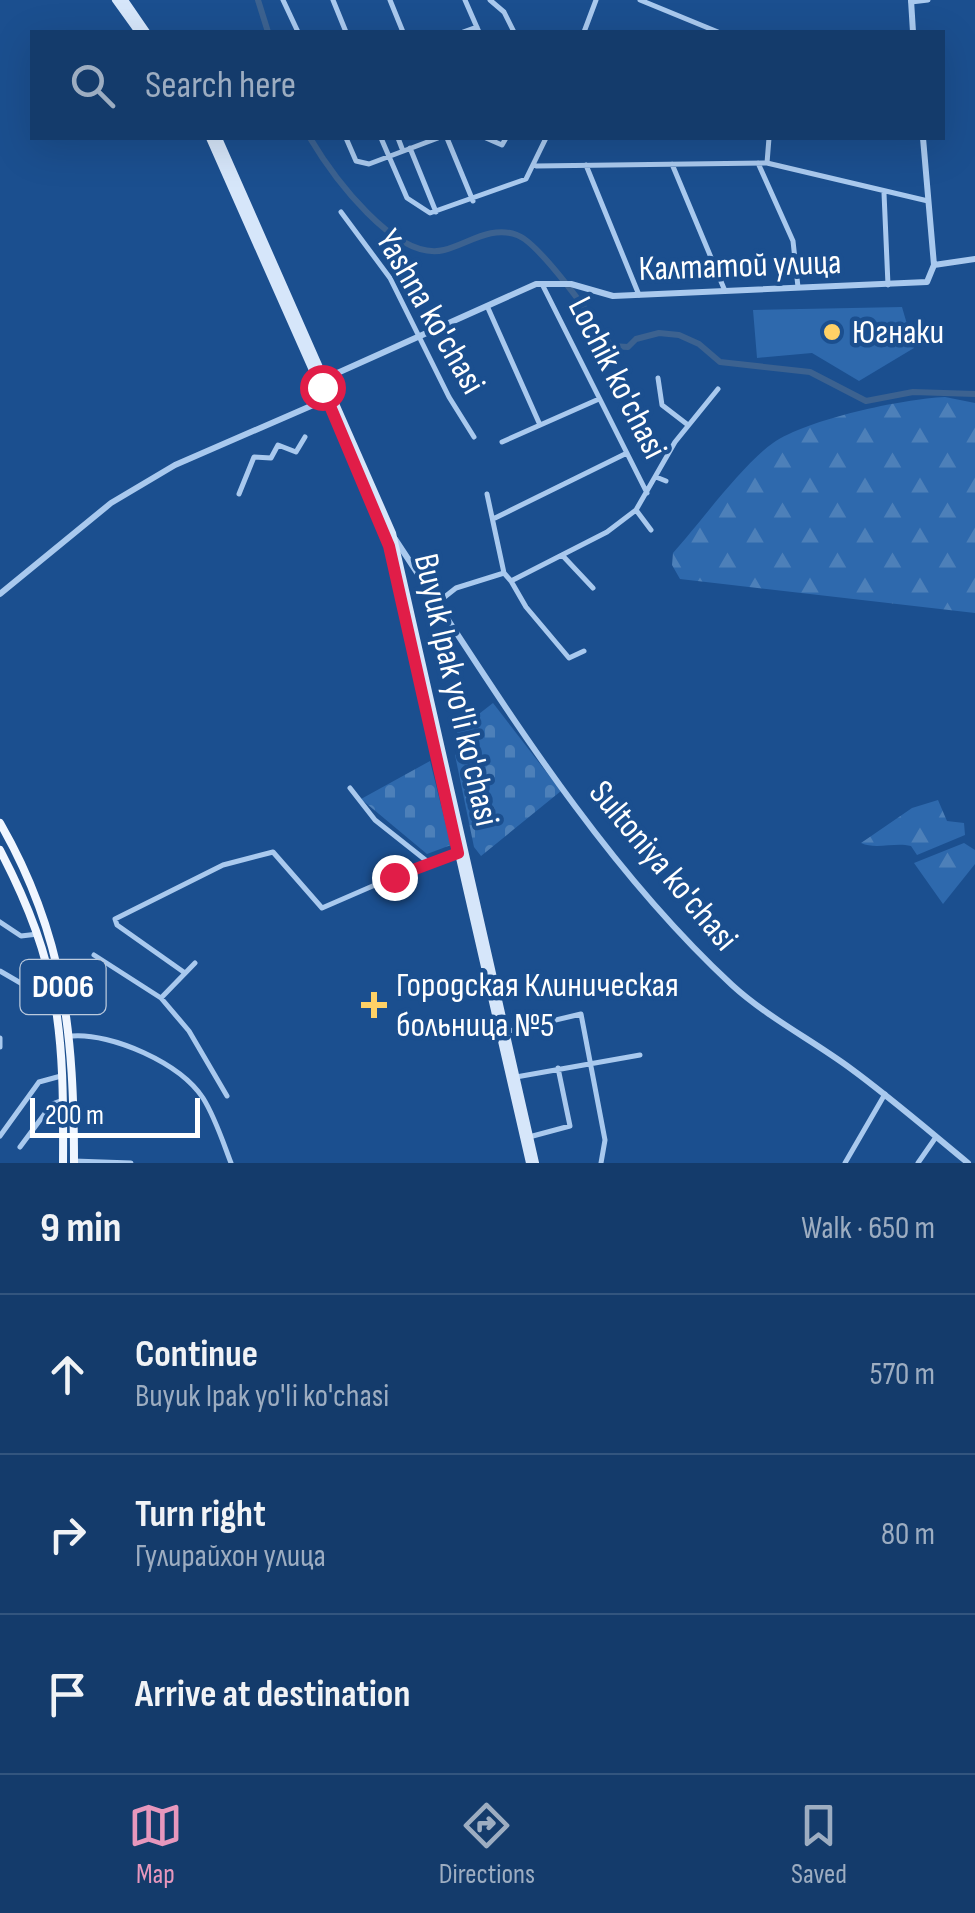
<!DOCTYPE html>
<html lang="en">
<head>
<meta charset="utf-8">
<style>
  :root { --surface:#143b6b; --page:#1d4271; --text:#f1f3f6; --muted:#9dadc1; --line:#33557e; --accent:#e797bd }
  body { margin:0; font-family:"Sofia Sans Condensed",sans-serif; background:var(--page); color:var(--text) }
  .scale { position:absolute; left:30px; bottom:25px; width:170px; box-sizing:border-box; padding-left:10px; border:5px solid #fff; border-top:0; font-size:28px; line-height:35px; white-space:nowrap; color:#fff; -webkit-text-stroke:8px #1b4f8f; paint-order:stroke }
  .stop { position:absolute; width:30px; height:30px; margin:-22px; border:8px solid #e11d48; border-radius:50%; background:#fff }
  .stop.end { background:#e11d48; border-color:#fff; box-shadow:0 2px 10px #0008 }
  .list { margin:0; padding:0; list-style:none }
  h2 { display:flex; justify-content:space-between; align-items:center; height:130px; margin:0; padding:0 40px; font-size:42px }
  h2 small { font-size:32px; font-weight:400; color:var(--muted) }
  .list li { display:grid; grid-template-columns:65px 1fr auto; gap:30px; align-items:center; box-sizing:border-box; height:160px; padding:0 40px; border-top:2px solid var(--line) }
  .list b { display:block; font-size:38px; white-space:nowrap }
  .list p { margin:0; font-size:32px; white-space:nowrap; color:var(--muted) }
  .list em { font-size:32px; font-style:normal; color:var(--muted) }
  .icon { flex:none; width:55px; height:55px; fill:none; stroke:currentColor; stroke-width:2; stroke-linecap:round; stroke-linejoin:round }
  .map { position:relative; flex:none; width:975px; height:1163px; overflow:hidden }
  .search { position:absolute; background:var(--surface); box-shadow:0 10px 40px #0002; left:30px; right:30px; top:30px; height:110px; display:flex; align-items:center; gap:25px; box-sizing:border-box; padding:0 35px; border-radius:0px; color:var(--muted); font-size:38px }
  .sheet { height:610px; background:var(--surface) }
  nav { display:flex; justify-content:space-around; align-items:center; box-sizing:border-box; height:140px; border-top:2px solid var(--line); background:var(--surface); font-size:28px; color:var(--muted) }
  nav a { display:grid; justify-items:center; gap:5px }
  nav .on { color:var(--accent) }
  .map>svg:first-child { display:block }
</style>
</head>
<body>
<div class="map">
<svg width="975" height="1163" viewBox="0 0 975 1163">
  <defs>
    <pattern id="forest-firs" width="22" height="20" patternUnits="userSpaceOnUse" patternTransform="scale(2.5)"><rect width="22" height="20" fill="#2e69ad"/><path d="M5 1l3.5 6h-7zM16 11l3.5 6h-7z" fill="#4d80b9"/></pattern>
    <pattern id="cemetery-stones" width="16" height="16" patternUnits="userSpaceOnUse" patternTransform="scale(2.5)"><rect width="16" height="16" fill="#2e69ad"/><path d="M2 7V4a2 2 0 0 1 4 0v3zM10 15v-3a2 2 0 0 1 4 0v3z" fill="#4d80b9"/></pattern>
  </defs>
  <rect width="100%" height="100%" fill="#1b4f8f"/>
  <path fill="url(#forest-firs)" d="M 945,397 L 975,403 L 975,613 L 680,579 L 672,565 L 673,553 C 700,523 742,465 773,443 C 808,419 902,399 945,397 Z
    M 938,800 L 947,821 L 964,823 L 965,835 L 917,855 L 911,846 C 894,842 876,850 861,843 L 912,808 Z
    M 964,843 L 975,850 L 975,864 L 943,904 L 914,863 Z"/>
  <path fill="url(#cemetery-stones)" d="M 493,703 L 561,791 L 481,856 L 474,847 L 455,755 L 459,753 L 457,731 Z
    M 430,761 L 451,845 L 427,854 L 361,799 Z"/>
  <path fill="#2e69ad" d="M 902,307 L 914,348 L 859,381 L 812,353 L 757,358 L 753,310 Z"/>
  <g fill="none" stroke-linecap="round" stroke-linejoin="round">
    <path stroke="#3c6290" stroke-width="6" d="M 258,0 L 268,32
      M 310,138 C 332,175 395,262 444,250 C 468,244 491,225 517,235 C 540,243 596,323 611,346 L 628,347 L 636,339 L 659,333 L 679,335 L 699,344 L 720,362 L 810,372 L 866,401 L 913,392 L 975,394"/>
    <path stroke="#a9c9ee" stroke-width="5" d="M 283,0 L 298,32
      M 333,0 L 346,32
      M 390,0 L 403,32
      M 465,0 L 479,32
      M 490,0 L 504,12 L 514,32
      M 640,0 L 718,32
      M 911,2 L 928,0
      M 463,32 L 477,27
      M 584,32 L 596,0
      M 346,138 L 356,161 L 369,164 L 438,138
      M 381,138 L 407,198 L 430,213 L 526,179 L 546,138
      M 398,138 L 403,151
      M 447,138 L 473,201
      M 486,138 L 502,145 L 506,138
      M 410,148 L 436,212
      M 758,163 L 793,241 L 798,287
      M 767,163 L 769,138
      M 672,164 L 725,291
      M 586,165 L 639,295
      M 536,166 L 767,163 L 928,201
      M 884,193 L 888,285
      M 341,212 L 390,278 L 449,397 L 474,437
      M 543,286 L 647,493
      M 488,308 L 540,425
      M 658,378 L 662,405 L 688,425
      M 502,442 L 599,399
      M 656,477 L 666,481
      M 239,494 L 254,457 L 271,458 L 278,445 L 296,452 L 305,437
      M 487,494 L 504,573
      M 636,510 L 651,530
      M 493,519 L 627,453
      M 562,555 L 593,588
      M 511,581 L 526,607 L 569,658 L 584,651
      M 437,603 L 456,588 L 504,573 L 511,581 L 607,532 L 636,510 L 675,442 L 718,389
      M 428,862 L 458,853
      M 0,922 L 21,936 L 38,934
      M 94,955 L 161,998 L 189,1031 L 227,1096
      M 0,971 L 24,985
      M 185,973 L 117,925 L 115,919 L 223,865 L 273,852 L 322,908 L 428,862 L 375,820 L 350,788
      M 161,998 L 195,963
      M 505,1032 L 581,1014 L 605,1140 L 601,1163
      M 72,1036 C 112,1033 180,1063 203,1098 C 215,1117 223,1142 231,1163
      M 0,1038 L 0,1047
      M 516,1077 L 640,1055
      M 0,1136 L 39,1082 L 61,1076
      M 529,1137 L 570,1126 L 558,1068
      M 20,1147 L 52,1104 L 63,1100
      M 74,1161 L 131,1163
      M 845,1163 L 885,1094
      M 918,1163 L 936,1137"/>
    <path stroke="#a9c9ee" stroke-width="6" d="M 911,0 L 913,32
      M 934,265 L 975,259
      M 324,379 L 536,284 L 571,284 L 613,296 L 927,282 L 934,265 L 923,138
      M 395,539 C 497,693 595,858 732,985 C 767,1017 812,1040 850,1068 C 891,1098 929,1131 968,1163
      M 0,594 L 111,503 L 175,465 L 327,399"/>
    <path stroke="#d6e6fa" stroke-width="8" d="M 116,0 L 139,32
      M 124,0 L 146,32
      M 210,138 L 386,535 L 530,1163
      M 218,138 L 392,533 L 535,1163"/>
    <path stroke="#f0f6ff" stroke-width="8" d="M 0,823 C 65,936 74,1036 74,1163
      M 0,850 C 61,967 64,1034 63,1163"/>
  </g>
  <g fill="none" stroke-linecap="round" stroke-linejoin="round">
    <path stroke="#e11d48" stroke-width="12" d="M 322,387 L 389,546 L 458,853 L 394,877"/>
  </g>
  <g fill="#ffd166" stroke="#1b4f8f" stroke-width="4">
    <circle cx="832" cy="332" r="10"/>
    <path d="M369 990h10v10h10v10h-10v10h-10v-10h-10v-10h10z"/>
  </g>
  <g text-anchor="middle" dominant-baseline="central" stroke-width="9" stroke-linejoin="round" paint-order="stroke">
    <rect fill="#1b4f8f" stroke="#bbcadd" stroke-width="2.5" x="20.5" y="960" width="85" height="54" rx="8"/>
    <g font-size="32" font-weight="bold" fill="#fff">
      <text x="63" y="987">D006</text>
    </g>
    <g font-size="35" fill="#fff" stroke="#1b4f8f">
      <text transform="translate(740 266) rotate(-2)">Калтатой улица</text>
      <text transform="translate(430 312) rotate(60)">Yashna ko'chasi</text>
      <text transform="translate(617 378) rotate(63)">Lochik ko'chasi</text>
      <text transform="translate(456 690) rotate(77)">Buyuk Ipak yo'li ko'chasi</text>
      <text transform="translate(663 866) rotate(50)">Sultoniya ko'chasi</text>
    </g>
    <g font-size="35" fill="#fff" stroke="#1b4f8f" text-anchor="start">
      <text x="852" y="332">Югнаки</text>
      <text x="396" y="985">Городская Клиническая<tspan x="396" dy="40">больница №5</tspan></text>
    </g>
  </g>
</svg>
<div class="scale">200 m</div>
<div class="stop" style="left:322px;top:387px"></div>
<div class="stop end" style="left:394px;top:877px"></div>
<div class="search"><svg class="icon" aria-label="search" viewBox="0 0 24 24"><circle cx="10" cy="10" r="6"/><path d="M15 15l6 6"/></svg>Search here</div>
</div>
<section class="sheet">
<h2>9 min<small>Walk · 650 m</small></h2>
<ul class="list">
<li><svg class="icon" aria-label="ahead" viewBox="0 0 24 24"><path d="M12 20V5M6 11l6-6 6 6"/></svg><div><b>Continue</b><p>Buyuk Ipak yo'li ko'chasi</p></div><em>570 m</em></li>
<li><svg class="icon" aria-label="right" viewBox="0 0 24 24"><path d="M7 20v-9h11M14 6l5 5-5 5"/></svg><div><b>Turn right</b><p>Гулирайхон улица</p></div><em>80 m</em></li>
<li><svg class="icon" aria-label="arrive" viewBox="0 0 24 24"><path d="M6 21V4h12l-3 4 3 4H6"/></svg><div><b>Arrive at destination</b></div></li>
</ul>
</section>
<nav>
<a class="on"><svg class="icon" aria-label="map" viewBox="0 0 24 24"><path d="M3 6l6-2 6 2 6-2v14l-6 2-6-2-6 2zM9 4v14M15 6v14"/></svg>Map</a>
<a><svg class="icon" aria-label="directions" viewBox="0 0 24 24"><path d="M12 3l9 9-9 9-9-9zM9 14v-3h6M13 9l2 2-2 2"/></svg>Directions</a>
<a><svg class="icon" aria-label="saved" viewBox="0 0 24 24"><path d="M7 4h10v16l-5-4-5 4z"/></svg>Saved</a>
</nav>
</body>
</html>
